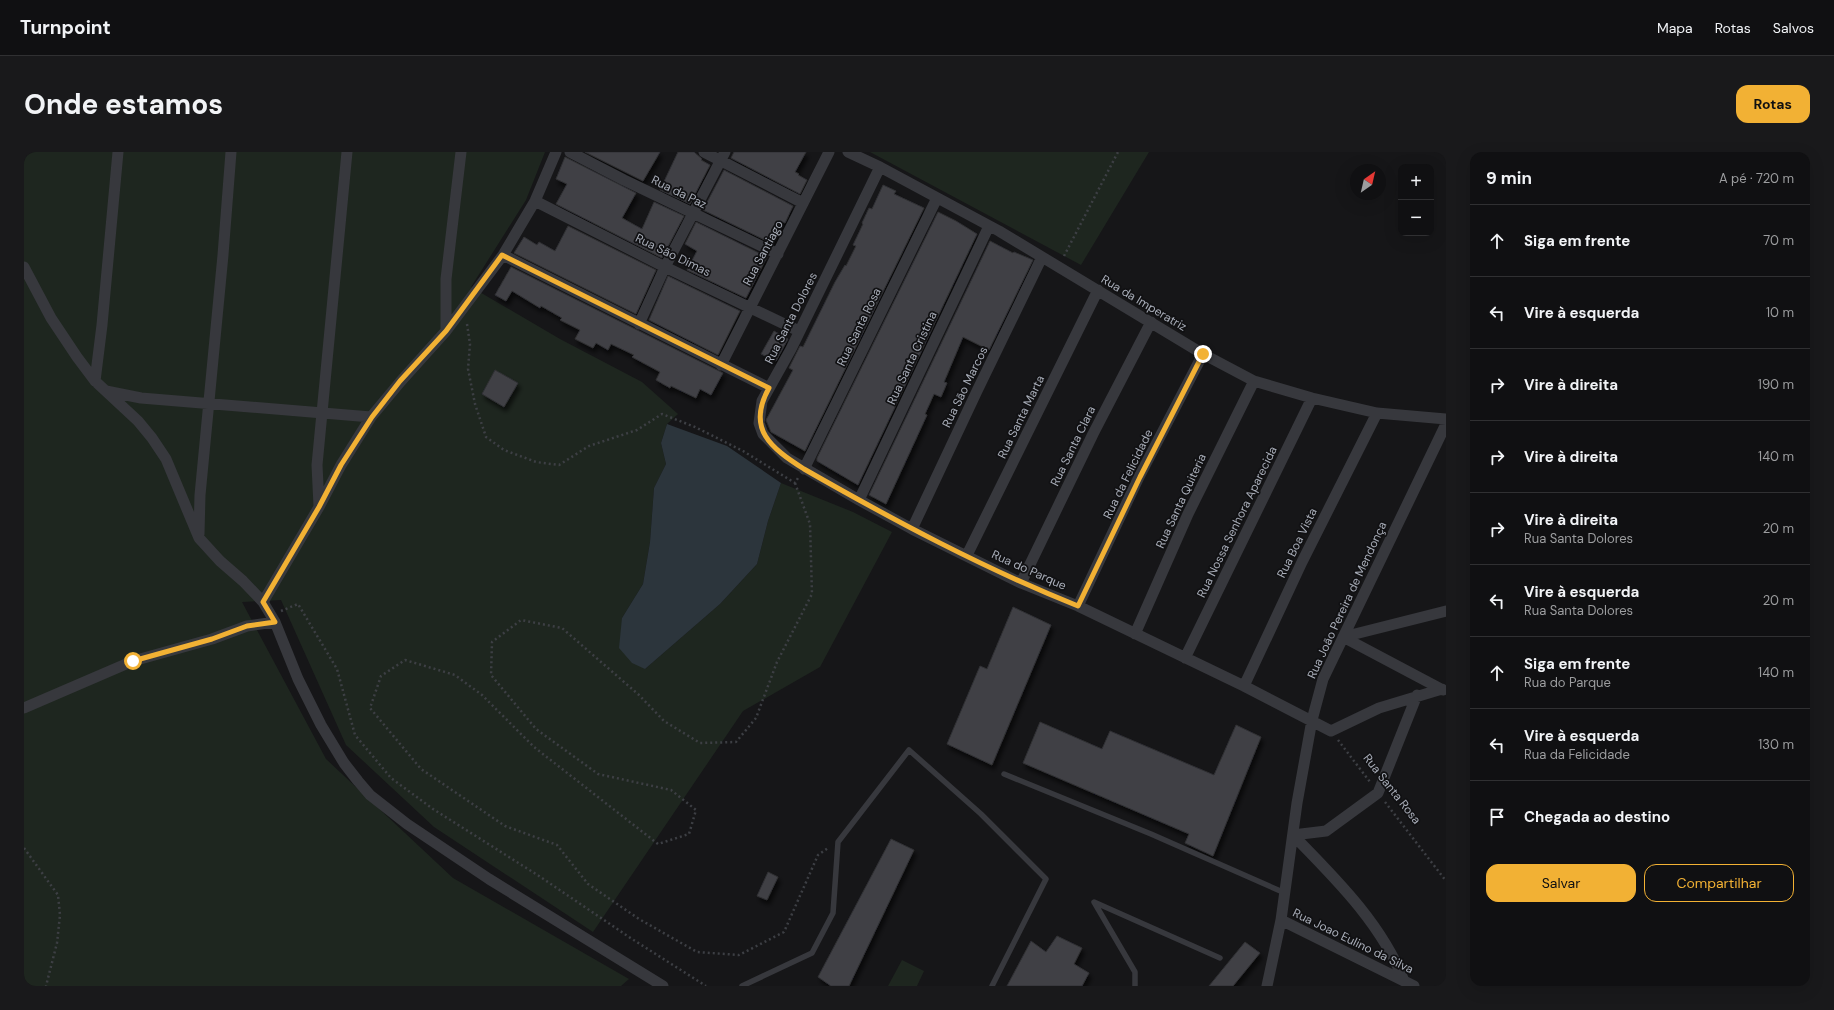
<!DOCTYPE html>
<html lang="pt">
<head>
<meta charset="utf-8">
<style>
  :root { --surface:#101012; --page:#19191b; --text:#f1f3f6; --muted:#9c9d9f; --line:#303032; --accent:#f2b134 }
  body { margin:0; font-family:"DM Sans",sans-serif; background:var(--page); color:var(--text) }
  .controls { position:absolute; right:12px; top:12px; display:grid; overflow:hidden; border-radius:8px; box-shadow:0 4px 16px #0002 }
  .controls button { width:36px; height:36px; display:grid; place-items:center; padding:0; border:0; border-bottom:1px solid var(--line); background:var(--surface); color:var(--text); font:20px sans-serif }
  .compass { position:absolute; left:1326px; top:12px; width:36px; height:36px; border-radius:50%; background:var(--surface); box-shadow:0 4px 16px #0002; rotate:34deg }
  .stop { position:absolute; width:12px; height:12px; margin:-9px; border:3px solid #f2b134; border-radius:50%; background:#fff }
  .stop.end { background:#f2b134; border-color:#fff; box-shadow:0 1px 4px #0008 }
  .list { margin:0; padding:0; list-style:none }
  h2 { display:flex; justify-content:space-between; align-items:center; height:52px; margin:0; padding:0 16px; font-size:17px }
  h2 small { font-size:13px; font-weight:400; color:var(--muted) }
  .list li { display:grid; grid-template-columns:26px 1fr auto; gap:12px; align-items:center; box-sizing:border-box; height:72px; padding:0 16px; border-top:1px solid var(--line) }
  .list b { display:block; font-size:15px; white-space:nowrap }
  .list p { margin:0; font-size:13px; white-space:nowrap; color:var(--muted) }
  .list em { font-size:13px; font-style:normal; color:var(--muted) }
  .actions { display:flex; gap:8px; padding:12px 16px }
  .actions a { flex:1; padding:9px 0; border:1px solid var(--accent); border-radius:12px; text-align:center; font-size:14px; color:var(--accent) }
  .actions .main { background:var(--accent); color:#111 }
  .icon { flex:none; width:22px; height:22px; fill:none; stroke:currentColor; stroke-width:2; stroke-linecap:round; stroke-linejoin:round }
  .map { position:relative; flex:none; width:1422px; height:834px; overflow:hidden; border-radius:12px }
  header { display:flex; align-items:center; gap:24px; box-sizing:border-box; height:56px; padding:0 20px; background:var(--surface); border-bottom:1px solid var(--line) }
  header strong { font-size:19px }
  nav { display:flex; gap:22px; margin-inline-start:auto; font-size:14px }
  .intro { display:flex; align-items:center; justify-content:space-between; box-sizing:border-box; height:96px; padding:0 24px }
  h1 { margin:0; font-size:28px }
  .button { padding:10px 18px; border-radius:12px; background:var(--accent); color:#111; font-size:14px; font-weight:700 }
  main { display:flex; gap:24px; padding:0 24px }
  aside { flex:1; background:var(--surface); border-radius:12px; box-shadow:0 4px 16px #0002 }
  .map>svg:first-child { display:block }
</style>
</head>
<body>
<header>
<strong>Turnpoint</strong>
<nav><a>Mapa</a><a>Rotas</a><a>Salvos</a></nav>
</header>
<div class="intro"><h1>Onde estamos</h1><a class="button">Rotas</a></div>
<main>
<div class="map">
<svg width="1422" height="834" viewBox="0 0 1422 834">
  <defs>
    <filter id="shadow"><feDropShadow dx="2.5" dy="4.5" stdDeviation="2" flood-color="#0009"/></filter>
  </defs>
  <rect width="100%" height="100%" fill="#161618"/>
  <path fill="#1e261f" d="M 0,0 L 521,0 L 502,48 L 447,135 L 536,187 L 618,230 L 654,262 L 643,272 L 637,291 L 642,312 L 630,336 L 626,390 L 619,432 L 598,466 L 621,517 L 696,452 L 733,412 L 744,369 L 757,331 L 829,360 L 868,380 L 796,515 L 719,559 L 569,780 L 410,675 L 322,593 L 257,448 L 218,450 L 302,607 L 429,726 L 605,827 L 597,834 L 0,834 Z
    M 846,0 L 1125,0 L 1057,113 Z
    M 878,808 L 900,819 L 893,834 L 864,834 Z"/>
  <path fill="#2c353c" d="M 643,272 L 703,294 L 757,331 L 744,369 L 733,412 L 696,452 L 621,517 L 608,511 L 595,496 L 598,466 L 619,432 L 626,390 L 630,336 L 642,312 L 637,291 Z"/>
  <path fill="#404145" stroke="#303034" filter="url(#shadow)" d="M 561,0 L 636,0 L 619,29 Z
    M 654,0 L 670,0 L 678,7 L 677,8 L 686,13 L 666,52 L 636,38 Z
    M 710,0 L 782,0 L 771,20 L 775,22 L 774,23 L 783,28 L 776,42 L 707,6 Z
    M 541,5 L 612,41 L 598,66 L 618,77 L 630,50 L 660,64 L 638,106 L 532,52 L 543,32 L 532,27 Z
    M 700,18 L 769,54 L 761,71 L 759,70 L 749,92 L 679,58 Z
    M 859,33 L 872,39 L 870,42 L 900,56 L 781,299 L 747,280 L 742,268 L 769,218 L 765,216 L 776,194 L 779,195 L 811,130 L 821,113 L 822,114 L 832,94 L 829,93 L 839,72 L 838,71 L 845,56 L 848,57 Z
    M 914,60 L 932,69 L 953,82 L 834,333 L 793,309 L 793,306 Z
    M 672,70 L 743,105 L 722,146 L 663,118 L 673,99 L 661,92 Z
    M 544,74 L 632,118 L 612,162 L 490,101 L 500,85 L 513,93 L 515,90 L 531,99 Z
    M 966,89 L 989,101 L 990,100 L 1009,108 L 965,198 L 939,185 L 920,230 L 923,231 L 917,245 L 910,242 L 901,262 L 903,263 L 862,352 L 845,343 Z
    M 487,115 L 699,221 L 687,243 L 676,237 L 672,246 L 647,234 L 646,236 L 632,228 L 636,220 L 608,205 L 610,203 L 587,192 L 584,198 L 572,191 L 569,196 L 551,187 L 556,178 L 536,168 L 538,166 L 517,154 L 516,156 L 488,139 L 482,149 L 471,143 Z
    M 644,124 L 716,159 L 694,203 L 625,168 Z
    M 750,179 L 764,187 L 752,209 L 737,202 Z
    M 471,218 L 494,231 L 480,255 L 458,242 Z
    M 989,455 L 1027,473 L 968,613 L 923,592 L 956,514 L 963,517 Z
    M 1016,570 L 1078,597 L 1086,579 L 1190,623 L 1212,573 L 1237,585 L 1189,704 L 1161,691 L 1165,682 L 999,611 Z
    M 867,687 L 890,698 L 825,834 L 807,834 L 794,825 Z
    M 744,720 L 754,725 L 743,748 L 733,744 Z
    M 1033,784 L 1058,796 L 1050,812 L 1065,821 L 1058,834 L 983,834 L 1007,789 L 1022,800 Z
    M 1221,790 L 1236,801 L 1209,834 L 1185,834 Z"/>
  <g fill="none" stroke-linecap="round" stroke-linejoin="round">
    <path stroke="#3d3f44" stroke-width="2.5" stroke-dasharray="2 3" stroke-linecap="butt" d="M 1040,104 L 1094,0
      M 443,172 L 446,192 L 444,217 L 451,252 L 462,285 L 480,298 L 512,310 L 535,313 L 565,294 L 613,278 L 638,262 L 671,275 L 719,299 L 771,331 L 774,326
      M 771,331 L 786,372 L 788,442 L 753,510 L 732,566 L 712,590 L 676,591 L 640,569 L 615,543 L 538,476 L 497,468 L 468,490 L 467,523 L 512,577 L 574,622 L 647,638 L 672,658 L 665,682 L 634,692 L 510,595 L 458,543 L 431,523 L 381,508 L 357,524 L 346,556 L 397,617 L 481,674 L 533,693 L 564,732 L 615,767 L 673,800 L 715,803 L 760,780 L 794,703 L 804,696
      M 257,459 L 274,452 L 313,517 L 331,583 L 367,626 L 409,657 L 515,724 L 608,787 L 682,834
      M 1314,588 L 1346,630
      M 1361,650 L 1422,729
      M 0,696 L 34,743 L 36,763 L 33,791 L 22,834"/>
    <path stroke="#37383d" stroke-width="5.5" d="M 980,622 L 1127,682 L 1261,741
      M 718,834 L 788,801 L 809,761 L 814,690 L 885,598 L 957,662 L 1022,727 L 968,834
      M 1111,834 L 1111,820 L 1070,750 L 1196,806"/>
    <path stroke="#37383d" stroke-width="11" d="M 546,0 L 600,28 L 754,102
      M 680,0 L 779,51
      M 824,0 L 856,15 L 975,79 L 1179,202 L 1230,229 L 1288,246 L 1353,261 L 1422,267
      M 856,15 L 767,197 L 738,249 L 735,271 L 739,282 L 763,306 L 835,348 L 888,377 L 997,431 L 1054,454 L 1220,534 L 1307,579 L 1355,556 L 1418,537
      M 511,49 L 641,115 L 775,179
      M 479,103 L 745,236
      M 0,115 L 27,166 L 53,205 L 71,229 L 114,269 L 128,286 L 142,307 L 175,386 L 196,409 L 219,429 L 239,450 L 251,470 L 274,527 L 297,573 L 320,611 L 334,629 L 346,643 L 383,672 L 465,727 L 639,834
      M 615,172 L 641,115 L 701,0
      M 422,179 L 422,127 L 437,0
      M 697,213 L 805,0
      M 71,229 L 78,173 L 94,0
      M 82,239 L 117,246 L 347,265
      M 780,317 L 913,46
      M 835,348 L 965,74
      M 295,354 L 293,313 L 323,0
      M 888,377 L 953,239 L 1018,105
      M 175,382 L 176,343 L 199,103 L 207,0
      M 943,403 L 1074,138
      M 997,431 L 1069,282 L 1127,170
      M 239,450 L 295,355 L 317,313 L 347,265 L 377,229 L 422,179 L 479,103 L 511,49 L 532,0
      M 1054,454 L 1115,325 L 1179,202
      M 1111,482 L 1164,362 L 1230,229
      M 1319,485 L 1419,538
      M 1319,485 L 1422,459
      M 1161,506 L 1288,246
      M 1220,534 L 1278,410 L 1353,261
      M 0,556 L 109,509 L 188,487 L 223,474 L 251,470
      M 1269,683 L 1302,679 L 1354,641 L 1393,543
      M 1269,683 C 1311,726 1358,772 1380,829
      M 1257,768 L 1390,834
      M 1243,834 L 1257,768 L 1273,651 L 1288,568 L 1299,527 L 1422,272"/>
  </g>
  <g fill="none" stroke-linecap="round" stroke-linejoin="round">
    <path stroke="#f2b134" stroke-width="5" d="M 109,509 L 188,487 L 223,474 L 251,470 L 239,450 L 295,355 L 317,313 L 348,265 L 376,229 L 422,179 L 478,103 L 745,236 C 722,277 747,296 780,317 C 869,368 959,416 1054,454 L 1116,325 L 1179,202"/>
  </g>
  <g text-anchor="middle" dominant-baseline="central" stroke-width="3.5" stroke-linejoin="round" paint-order="stroke">
    <g font-size="12" fill="#a8adb8" stroke="#111113">
      <text transform="translate(655 40) rotate(26)">Rua da Paz</text>
      <text transform="translate(739 101) rotate(-62)">Rua Santiago</text>
      <text transform="translate(649 103) rotate(26)">Rua São Dimas</text>
      <text transform="translate(1120 151) rotate(31)">Rua da Imperatriz</text>
      <text transform="translate(767 166) rotate(-63)">Rua Santa Dolores</text>
      <text transform="translate(835 175) rotate(-64)">Rua Santa Rosa</text>
      <text transform="translate(888 206) rotate(-65)">Rua Santa Cristina</text>
      <text transform="translate(941 235) rotate(-64)">Rua São Marcos</text>
      <text transform="translate(997 265) rotate(-64)">Rua Santa Marta</text>
      <text transform="translate(1049 294) rotate(-64)">Rua Santa Clara</text>
      <text transform="translate(1104 322) rotate(-64)">Rua da Felicidade</text>
      <text transform="translate(1157 349) rotate(-65)">Rua Santa Quiteria</text>
      <text transform="translate(1213 370) rotate(-64)">Rua Nossa Senhora Aparecida</text>
      <text transform="translate(1273 391) rotate(-64)">Rua Boa Vista</text>
      <text transform="translate(1005 418) rotate(24)">Rua do Parque</text>
      <text transform="translate(1323 448) rotate(-65)">Rua João Pereira de Mendonça</text>
      <text transform="translate(1368 637) rotate(52)">Rua Santa Rosa</text>
      <text transform="translate(1329 789) rotate(26)">Rua Joao Eulino da Silva</text>
    </g>
  </g>
</svg>
<div class="controls">
<button>+</button>
<button>−</button>
</div>
<svg class="compass" viewBox="-18 -18 36 36"><path d="M0-13l5 13h-10z" fill="#e53935"/><path d="M0 13l5-13h-10z" fill="#9c9d9f"/></svg>
<div class="stop" style="left:109px;top:509px"></div>
<div class="stop end" style="left:1179px;top:202px"></div>
</div>
<aside>
<h2>9 min<small>A pé · 720 m</small></h2>
<ul class="list">
<li><svg class="icon" aria-label="ahead" viewBox="0 0 24 24"><path d="M12 20V5M6 11l6-6 6 6"/></svg><div><b>Siga em frente</b></div><em>70 m</em></li>
<li><svg class="icon" aria-label="left" viewBox="0 0 24 24"><path d="M17 20v-9H6M10 6l-5 5 5 5"/></svg><div><b>Vire à esquerda</b></div><em>10 m</em></li>
<li><svg class="icon" aria-label="right" viewBox="0 0 24 24"><path d="M7 20v-9h11M14 6l5 5-5 5"/></svg><div><b>Vire à direita</b></div><em>190 m</em></li>
<li><svg class="icon" aria-label="right" viewBox="0 0 24 24"><path d="M7 20v-9h11M14 6l5 5-5 5"/></svg><div><b>Vire à direita</b></div><em>140 m</em></li>
<li><svg class="icon" aria-label="right" viewBox="0 0 24 24"><path d="M7 20v-9h11M14 6l5 5-5 5"/></svg><div><b>Vire à direita</b><p>Rua Santa Dolores</p></div><em>20 m</em></li>
<li><svg class="icon" aria-label="left" viewBox="0 0 24 24"><path d="M17 20v-9H6M10 6l-5 5 5 5"/></svg><div><b>Vire à esquerda</b><p>Rua Santa Dolores</p></div><em>20 m</em></li>
<li><svg class="icon" aria-label="ahead" viewBox="0 0 24 24"><path d="M12 20V5M6 11l6-6 6 6"/></svg><div><b>Siga em frente</b><p>Rua do Parque</p></div><em>140 m</em></li>
<li><svg class="icon" aria-label="left" viewBox="0 0 24 24"><path d="M17 20v-9H6M10 6l-5 5 5 5"/></svg><div><b>Vire à esquerda</b><p>Rua da Felicidade</p></div><em>130 m</em></li>
<li><svg class="icon" aria-label="arrive" viewBox="0 0 24 24"><path d="M6 21V4h12l-3 4 3 4H6"/></svg><div><b>Chegada ao destino</b></div></li>
</ul>
<div class="actions"><a class="main">Salvar</a><a>Compartilhar</a></div>
</aside>
</main>
</body>
</html>
